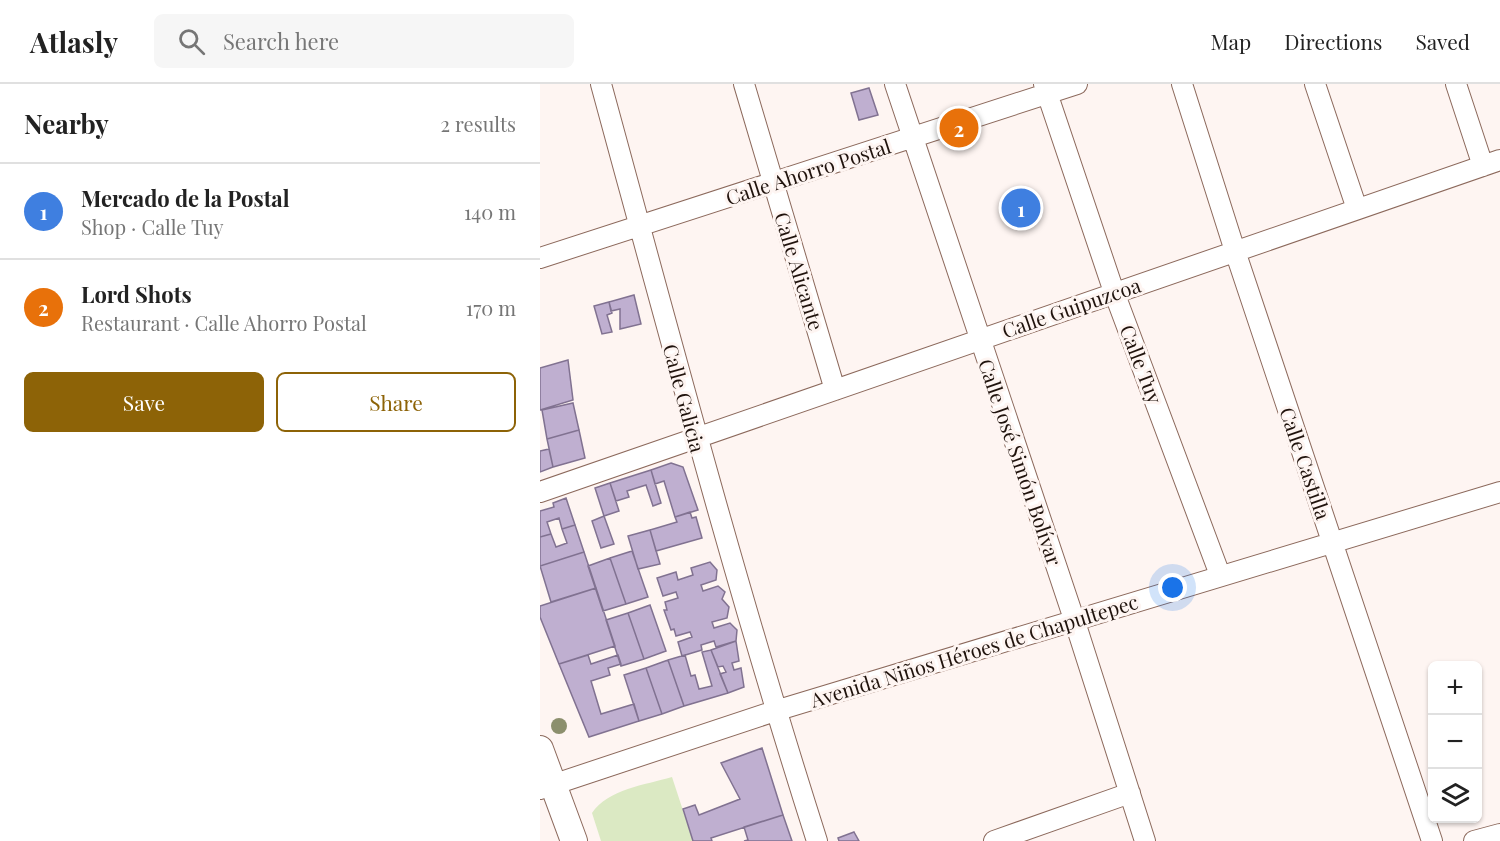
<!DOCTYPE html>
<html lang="en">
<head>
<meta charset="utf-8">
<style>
  :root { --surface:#fff; --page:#f6f6f6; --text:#222; --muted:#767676; --line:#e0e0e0; --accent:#8d6307 }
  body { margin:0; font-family:"Playfair Display",serif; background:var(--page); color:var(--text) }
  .controls { position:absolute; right:18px; bottom:18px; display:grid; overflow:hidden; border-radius:9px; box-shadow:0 2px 4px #0004 }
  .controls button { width:54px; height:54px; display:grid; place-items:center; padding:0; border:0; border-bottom:2px solid var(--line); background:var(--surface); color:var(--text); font:30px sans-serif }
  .you { position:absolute; left:633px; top:504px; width:21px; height:21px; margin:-15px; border:4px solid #fff; border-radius:50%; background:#1a73e8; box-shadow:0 0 0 9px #1a73e833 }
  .badge { display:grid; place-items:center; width:39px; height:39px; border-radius:50%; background:var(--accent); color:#fff; font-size:20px; font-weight:700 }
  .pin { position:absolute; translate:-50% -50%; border:3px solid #fff; box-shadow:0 2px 6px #0006 }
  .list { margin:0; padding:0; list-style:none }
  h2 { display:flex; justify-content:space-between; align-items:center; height:78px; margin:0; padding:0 24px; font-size:26px }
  h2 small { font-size:20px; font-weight:400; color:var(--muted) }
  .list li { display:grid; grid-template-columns:39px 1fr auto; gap:18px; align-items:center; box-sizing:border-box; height:96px; padding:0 24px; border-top:2px solid var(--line) }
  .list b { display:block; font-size:22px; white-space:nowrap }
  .list p { margin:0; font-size:20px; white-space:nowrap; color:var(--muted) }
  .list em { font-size:20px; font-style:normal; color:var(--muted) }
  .actions { display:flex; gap:12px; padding:18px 24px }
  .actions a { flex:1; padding:14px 0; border:2px solid var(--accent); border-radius:9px; text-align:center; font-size:21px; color:var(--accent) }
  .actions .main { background:var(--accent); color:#fff }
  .icon { flex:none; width:33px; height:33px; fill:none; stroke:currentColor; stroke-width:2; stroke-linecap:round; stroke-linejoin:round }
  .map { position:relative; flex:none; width:960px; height:757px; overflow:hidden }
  header { display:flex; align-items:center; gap:36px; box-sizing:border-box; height:84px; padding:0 30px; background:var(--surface); border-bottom:2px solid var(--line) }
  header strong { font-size:28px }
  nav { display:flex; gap:33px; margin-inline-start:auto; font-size:21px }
  .search { width:420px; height:54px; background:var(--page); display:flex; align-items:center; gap:15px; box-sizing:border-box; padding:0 21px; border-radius:9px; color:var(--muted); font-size:22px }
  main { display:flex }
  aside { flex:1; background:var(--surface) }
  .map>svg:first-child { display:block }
</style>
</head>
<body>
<header>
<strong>Atlasly</strong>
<div class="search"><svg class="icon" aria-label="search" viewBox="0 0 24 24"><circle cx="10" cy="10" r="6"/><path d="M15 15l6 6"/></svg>Search here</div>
<nav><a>Map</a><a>Directions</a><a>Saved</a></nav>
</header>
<main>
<aside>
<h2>Nearby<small>2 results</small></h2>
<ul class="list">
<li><span class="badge" style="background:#3f7fe0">1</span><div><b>Mercado de la Postal</b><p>Shop · Calle Tuy</p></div><em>140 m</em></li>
<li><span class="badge" style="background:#e8710a">2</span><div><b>Lord Shots</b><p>Restaurant · Calle Ahorro Postal</p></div><em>170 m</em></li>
</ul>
<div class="actions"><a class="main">Save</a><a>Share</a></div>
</aside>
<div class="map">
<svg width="960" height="757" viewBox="0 0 960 757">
  <rect width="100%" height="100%" fill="#fef5f2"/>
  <path fill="#dbe9c3" d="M 132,693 L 153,757 L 61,757 L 52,729 C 68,705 105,701 132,693 Z"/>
  <path fill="#bfafd0" stroke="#817291" stroke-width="1.5" d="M 329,4 L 338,31 L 319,36 L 311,9 Z
    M 94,211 L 101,240 L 80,245 L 80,225 L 71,227 L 69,218 Z
    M 69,218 L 72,229 L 67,231 L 72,248 L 62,250 L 54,222 Z
    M 28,276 L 33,316 L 0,326 L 0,284 Z
    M 33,319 L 39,346 L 7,355 L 2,326 Z
    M 39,346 L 45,374 L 13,383 L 7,355 Z
    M 9,365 L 13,383 L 0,388 L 0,367 Z
    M 131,379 L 143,383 L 158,426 L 135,433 L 124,397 L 115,400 L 111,386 Z
    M 111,386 L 121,419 L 113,422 L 106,401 L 87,407 L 89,413 L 76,417 L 70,399 Z
    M 70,399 L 79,427 L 64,432 L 55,404 Z
    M 26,414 L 35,441 L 22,445 L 19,434 L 7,438 L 11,450 L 0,453 L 0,427 L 14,423 L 13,419 Z
    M 150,428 L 152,434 L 156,433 L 162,454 L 116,467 L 110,446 L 137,438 L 135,433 Z
    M 64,432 L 74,460 L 61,464 L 52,437 Z
    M 35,441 L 44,468 L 0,482 L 0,453 L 11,450 L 16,463 L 27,459 L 22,445 Z
    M 110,446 L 120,480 L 98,485 L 88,452 Z
    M 92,467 L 108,513 L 86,520 L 70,474 Z
    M 44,468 L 56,504 L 11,518 L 0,482 Z
    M 70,474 L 86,520 L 63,527 L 48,482 Z
    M 170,478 L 177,486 L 176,496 L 161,501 L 163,507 L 178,502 L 185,508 L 182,515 L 189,523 L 187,534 L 172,538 L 174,544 L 190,539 L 197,546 L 196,557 L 176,563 L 174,557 L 161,561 L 162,566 L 142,572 L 138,558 L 152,553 L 150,548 L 136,552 L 134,545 L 131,546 L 124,526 L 127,526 L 125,518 L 138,514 L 136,508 L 123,512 L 117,494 L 136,488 L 138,496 L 153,491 L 151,484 Z
    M 56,504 L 75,562 L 19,580 L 0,533 L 0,522 Z
    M 110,521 L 126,567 L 104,575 L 88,529 Z
    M 88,529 L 104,575 L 81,582 L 66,536 Z
    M 196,557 L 199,577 L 192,579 L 194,586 L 201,584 L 204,603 L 188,609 L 180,590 L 186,588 L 183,582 L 178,583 L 171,566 Z
    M 171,566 L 188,609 L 144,622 L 128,576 L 145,571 L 151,592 L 155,591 L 159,605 L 172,602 L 162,568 Z
    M 48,571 L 51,580 L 78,571 L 81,580 L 68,584 L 70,591 L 51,597 L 61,630 L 94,620 L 99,637 L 49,653 L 19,580 Z
    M 128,576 L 144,622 L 122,630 L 106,584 Z
    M 106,584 L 122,630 L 99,637 L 84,591 Z
    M 222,664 L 243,731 L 171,754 L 172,757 L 153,757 L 143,725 L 155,721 L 159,731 L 200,715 L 181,679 Z
    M 243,731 L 252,757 L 204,757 L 208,756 L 204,743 Z
    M 314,748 L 319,757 L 299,757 L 298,754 Z"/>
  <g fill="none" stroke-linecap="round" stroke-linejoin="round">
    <g stroke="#8c695c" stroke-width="22">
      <path id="minor" d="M 61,0 C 130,253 197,507 277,757
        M 204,0 L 295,306
        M 355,0 L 534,535 L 605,757
        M 504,0 L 574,208 L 680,491
        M 642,0 L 695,167 L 892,757
        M 775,0 L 817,125
        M 916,0 L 943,82
        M 0,174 L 537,0
        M 0,408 L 960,76
        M 0,705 L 235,627 L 960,408
        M 454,757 L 590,709
        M 934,757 L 960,750"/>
    </g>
    <g stroke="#8c695c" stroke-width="28">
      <path id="major" d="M 0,665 L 34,757"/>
    </g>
    <use href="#minor" stroke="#fff" stroke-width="20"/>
    <use href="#major" stroke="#fff" stroke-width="26"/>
  </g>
  <circle fill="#8c8f6d" cx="19" cy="642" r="8"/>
  <g text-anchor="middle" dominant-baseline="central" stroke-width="6" stroke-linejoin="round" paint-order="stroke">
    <g font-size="20" fill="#20130d" stroke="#fef5f2">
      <text transform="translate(268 87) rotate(-18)">Calle Ahorro Postal</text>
      <text transform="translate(260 187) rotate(73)">Calle Alicante</text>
      <text transform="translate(531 223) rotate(-19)">Calle Guipuzcoa</text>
      <text transform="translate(602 280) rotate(69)">Calle Tuy</text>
      <text transform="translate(145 314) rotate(75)">Calle Galicia</text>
      <text transform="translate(481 378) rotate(71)">Calle José Simón Bolívar</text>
      <text transform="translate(766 379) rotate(71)">Calle Castilla</text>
      <text transform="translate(434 566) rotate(-17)">Avenida Niños Héroes de Chapultepec</text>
    </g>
  </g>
</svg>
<div class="controls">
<button>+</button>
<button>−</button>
<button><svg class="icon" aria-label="layers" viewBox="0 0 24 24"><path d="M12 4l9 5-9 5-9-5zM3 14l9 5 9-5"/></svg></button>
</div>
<div class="you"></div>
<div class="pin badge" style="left:481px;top:124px;background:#3f7fe0">1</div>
<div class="pin badge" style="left:419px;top:44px;background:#e8710a">2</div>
</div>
</main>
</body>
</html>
